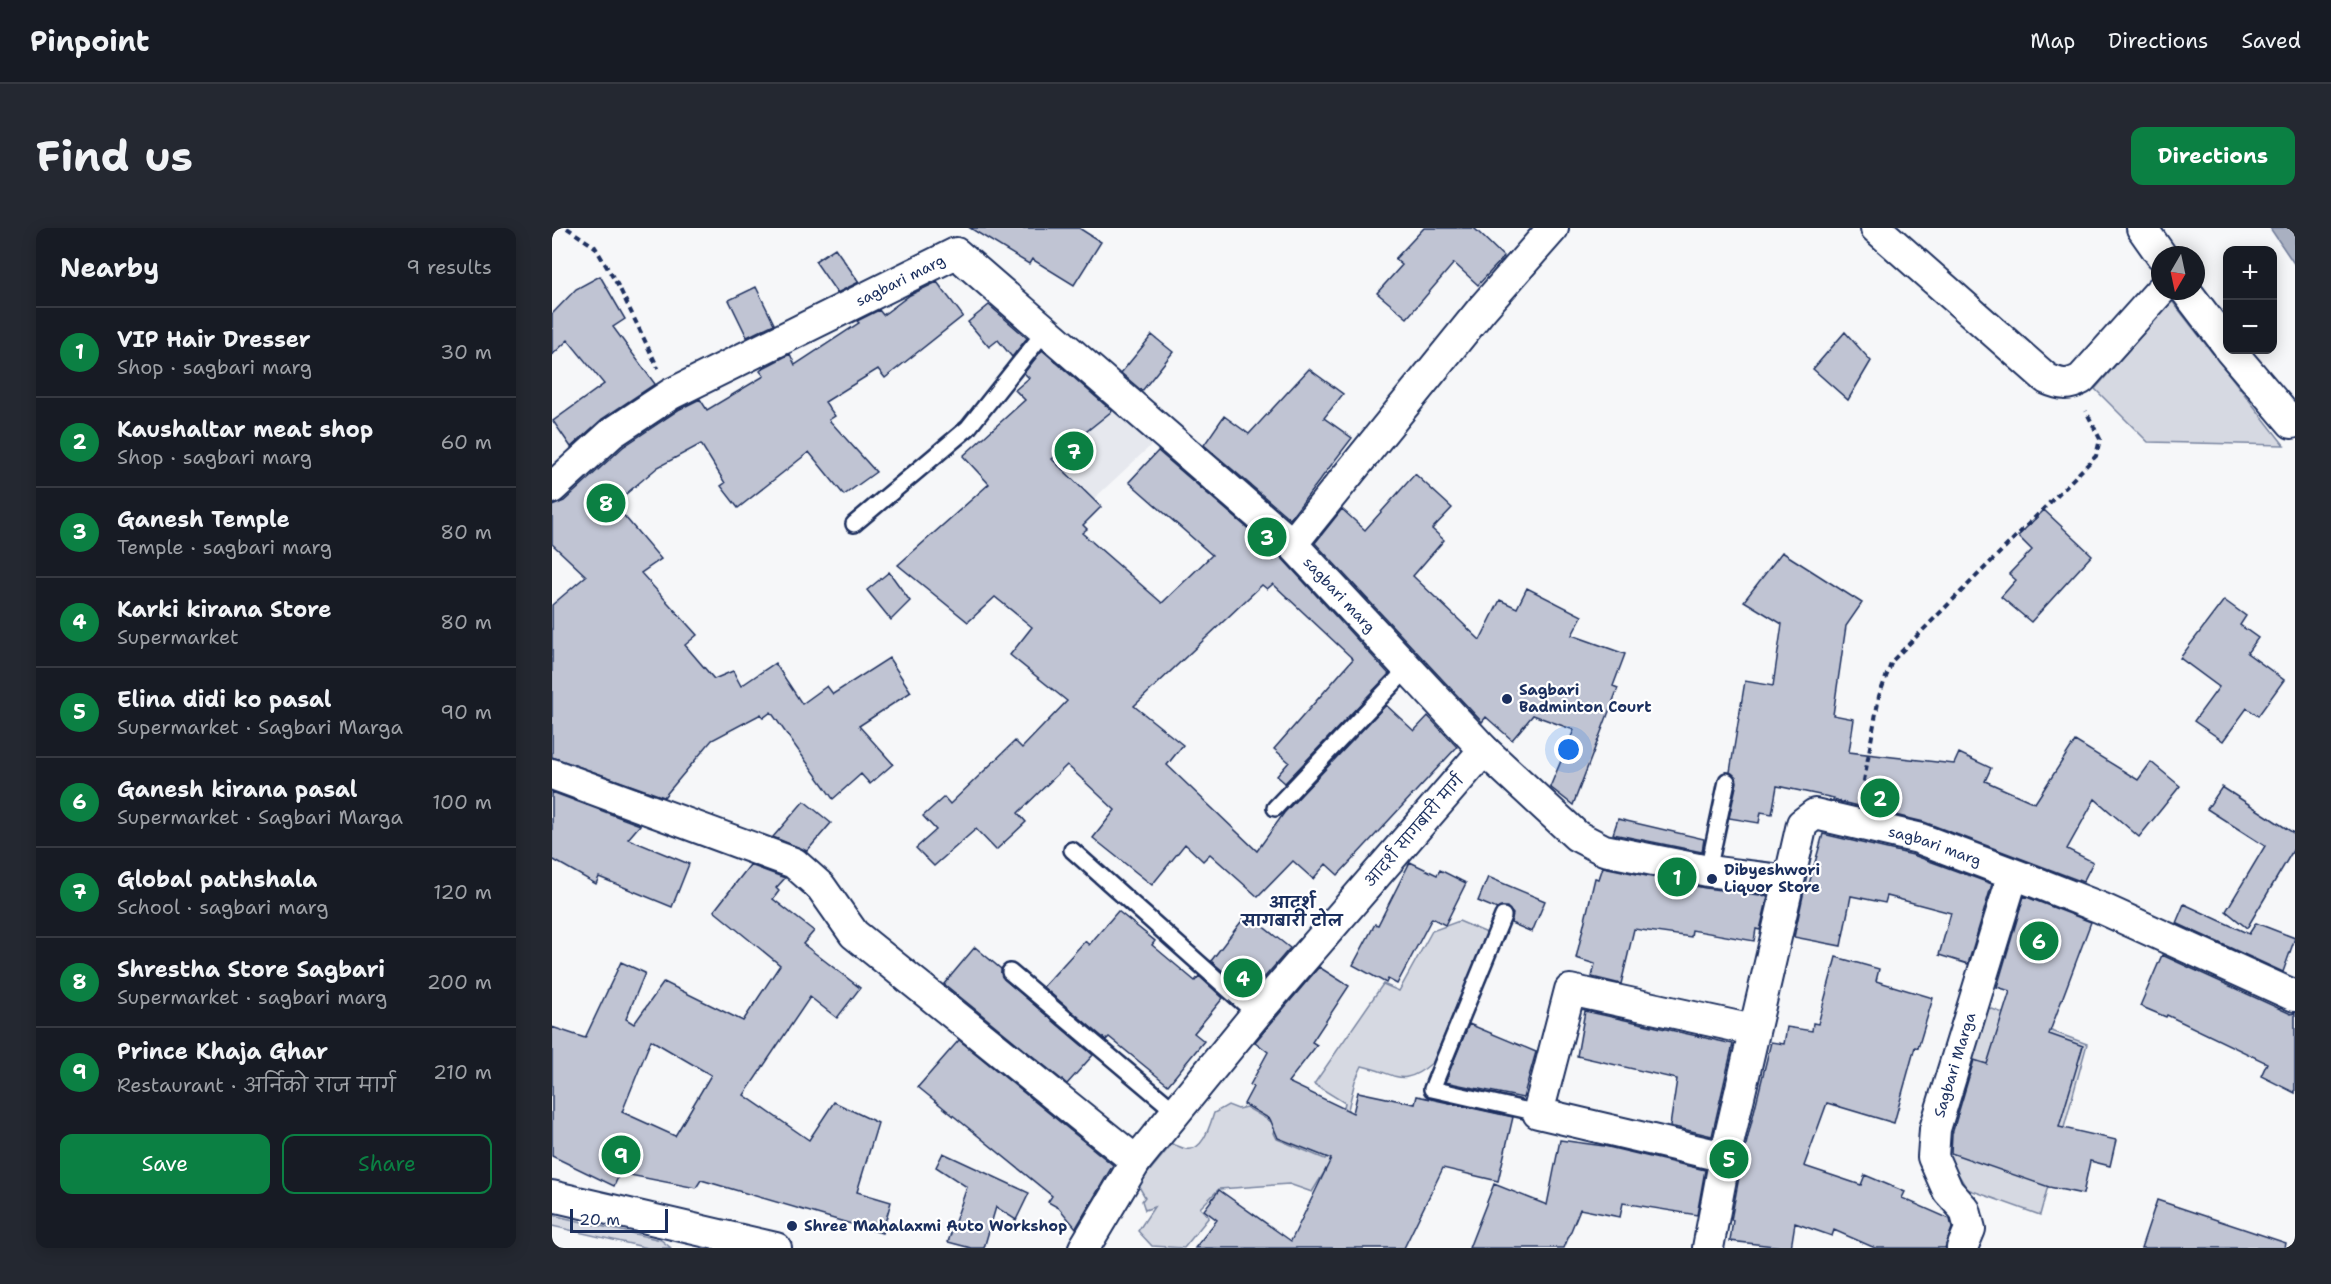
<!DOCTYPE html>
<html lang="en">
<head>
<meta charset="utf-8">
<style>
  :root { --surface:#171b24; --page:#242831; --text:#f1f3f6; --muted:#9ea1a6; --line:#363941; --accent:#0b8043 }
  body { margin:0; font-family:"Shantell Sans","Playpen Sans Deva",sans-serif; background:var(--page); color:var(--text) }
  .controls { position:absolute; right:18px; top:18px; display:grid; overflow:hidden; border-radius:12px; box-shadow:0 3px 15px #0003 }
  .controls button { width:54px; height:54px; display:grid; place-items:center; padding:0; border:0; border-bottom:2px solid var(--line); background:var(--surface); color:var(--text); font:30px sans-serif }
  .compass { position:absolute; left:1599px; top:18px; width:54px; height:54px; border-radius:50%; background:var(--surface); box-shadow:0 3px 15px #0003; rotate:189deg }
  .scale { position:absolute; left:18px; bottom:15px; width:98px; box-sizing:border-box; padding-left:6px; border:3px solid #1b2f5e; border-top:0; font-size:16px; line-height:21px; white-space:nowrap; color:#1b2f5e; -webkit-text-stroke:4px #fff; paint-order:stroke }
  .you { position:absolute; left:1017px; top:522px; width:21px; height:21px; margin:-15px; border:4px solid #fff; border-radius:50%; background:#1a73e8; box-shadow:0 0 0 9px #1a73e833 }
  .badge { display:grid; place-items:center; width:39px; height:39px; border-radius:50%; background:var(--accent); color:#fff; font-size:20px; font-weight:700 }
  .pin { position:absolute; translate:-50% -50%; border:3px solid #fff; box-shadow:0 2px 6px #0006 }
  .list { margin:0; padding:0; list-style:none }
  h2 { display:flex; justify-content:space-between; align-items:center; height:78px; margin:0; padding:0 24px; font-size:26px }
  h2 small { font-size:20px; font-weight:400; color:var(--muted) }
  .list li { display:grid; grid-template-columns:39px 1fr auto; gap:18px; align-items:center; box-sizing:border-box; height:90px; padding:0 24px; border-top:2px solid var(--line) }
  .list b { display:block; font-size:22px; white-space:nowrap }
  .list p { margin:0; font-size:20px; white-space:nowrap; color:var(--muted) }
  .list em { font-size:20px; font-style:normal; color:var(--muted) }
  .actions { display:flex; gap:12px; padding:18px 24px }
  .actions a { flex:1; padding:14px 0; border:2px solid var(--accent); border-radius:12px; text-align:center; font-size:21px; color:var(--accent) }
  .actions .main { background:var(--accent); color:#fff }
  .map { position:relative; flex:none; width:1743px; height:1020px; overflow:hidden; border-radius:12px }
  header { display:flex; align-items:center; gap:36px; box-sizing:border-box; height:84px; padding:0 30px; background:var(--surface); border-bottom:2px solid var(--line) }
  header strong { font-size:28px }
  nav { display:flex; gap:33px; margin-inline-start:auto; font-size:21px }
  .intro { display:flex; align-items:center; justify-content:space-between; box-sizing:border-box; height:144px; padding:0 36px }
  h1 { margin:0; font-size:42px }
  .button { padding:15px 27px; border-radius:12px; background:var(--accent); color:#fff; font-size:21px; font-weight:700 }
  main { display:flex; gap:36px; padding:0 36px }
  aside { flex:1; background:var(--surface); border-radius:12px; box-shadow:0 3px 15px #0003 }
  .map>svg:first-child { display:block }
</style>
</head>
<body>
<header>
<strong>Pinpoint</strong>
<nav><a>Map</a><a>Directions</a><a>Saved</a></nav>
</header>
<div class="intro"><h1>Find us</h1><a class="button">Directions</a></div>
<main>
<aside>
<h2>Nearby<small>9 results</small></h2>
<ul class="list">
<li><span class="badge">1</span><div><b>VIP Hair Dresser</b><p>Shop · sagbari marg</p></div><em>30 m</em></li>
<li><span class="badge">2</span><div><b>Kaushaltar meat shop</b><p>Shop · sagbari marg</p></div><em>60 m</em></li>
<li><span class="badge">3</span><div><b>Ganesh Temple</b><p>Temple · sagbari marg</p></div><em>80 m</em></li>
<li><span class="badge">4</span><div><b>Karki kirana Store</b><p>Supermarket</p></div><em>80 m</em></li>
<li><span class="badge">5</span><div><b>Elina didi ko pasal</b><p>Supermarket · Sagbari Marga</p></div><em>90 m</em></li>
<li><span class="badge">6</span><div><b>Ganesh kirana pasal</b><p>Supermarket · Sagbari Marga</p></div><em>100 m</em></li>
<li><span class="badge">7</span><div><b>Global pathshala</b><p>School · sagbari marg</p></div><em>120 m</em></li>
<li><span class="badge">8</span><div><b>Shrestha Store Sagbari</b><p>Supermarket · sagbari marg</p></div><em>200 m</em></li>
<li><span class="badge">9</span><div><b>Prince Khaja Ghar</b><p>Restaurant · अर्निको राज मार्ग</p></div><em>210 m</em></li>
</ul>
<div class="actions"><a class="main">Save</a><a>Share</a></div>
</aside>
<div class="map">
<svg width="1743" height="1020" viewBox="0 0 1743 1020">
  <rect width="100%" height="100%" fill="#f6f7f9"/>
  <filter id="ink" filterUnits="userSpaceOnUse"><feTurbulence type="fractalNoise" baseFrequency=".0167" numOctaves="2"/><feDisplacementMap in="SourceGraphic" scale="12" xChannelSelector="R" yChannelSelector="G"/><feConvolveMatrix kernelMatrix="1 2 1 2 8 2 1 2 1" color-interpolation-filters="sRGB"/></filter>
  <g filter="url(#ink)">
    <path fill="#e6e8ee" d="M 535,152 L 608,209 L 503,307 L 479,198 Z"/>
    <path fill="#d6d9e2" stroke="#7884a0" stroke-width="1.5" d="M 1619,73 L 1620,73 L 1732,217 L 1596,214 L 1543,161 Z
      M 907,693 L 935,705 L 881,834 C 849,862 844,845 810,838 L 803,853 L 786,922 L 760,964 L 737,956 L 667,961 L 648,980 L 657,989 L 632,1020 L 600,1018 L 586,1003 L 602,979 L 593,982 L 590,973 L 593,969 L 586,957 L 620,916 C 625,917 629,920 634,921 C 651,924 658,897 662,885 L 676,877 L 686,881 L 694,879 L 725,897 L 722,905 L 725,911 L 773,931 L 781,921 L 793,875 L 762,856 L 831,756 L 847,763 L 880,703 Z
      M 1432,778 L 1535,816 L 1488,987 L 1415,961 L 1392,922 Z
      M 0,987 L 109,1012 L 119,1020 L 96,1020 L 0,998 Z"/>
    <path fill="#a9b0c1" stroke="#707c99" stroke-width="1.5" d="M 1718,0 L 1743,0 L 1743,37 Z"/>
    <path fill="#c0c4d3" stroke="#1b2f5e" stroke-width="1.5" fill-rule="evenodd" d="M 418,0 L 527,0 L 549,14 L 522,57 L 480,31 L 477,36 Z
      M 872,0 L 922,0 L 952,29 L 926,57 L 902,35 L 855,90 L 825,65 L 850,37 L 843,31 Z
      M 283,20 L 307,54 L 285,65 L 263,33 Z
      M 48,48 L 73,91 L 61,99 L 103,156 L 50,191 L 19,219 L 1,193 L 52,156 L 16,112 L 0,127 L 0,86 L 24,61 Z
      M 385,54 L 411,88 L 333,150 L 326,141 L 273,174 L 283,188 L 277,192 L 324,244 L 292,267 L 257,224 L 186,280 L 169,258 L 173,255 L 149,216 L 106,239 L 62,276 L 109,331 L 89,345 L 145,407 L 133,417 L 162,451 L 181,443 L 189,458 L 223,435 L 250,476 L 275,458 L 281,466 L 337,430 L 359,464 L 307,498 L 341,536 L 318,556 L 309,546 L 281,571 L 219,484 L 211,490 L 209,486 L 160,512 L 112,569 L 0,529 L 0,377 L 34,348 L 0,316 L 0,278 L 12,273 L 71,219 L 128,181 L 148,171 L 155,182 L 212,148 L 208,143 L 211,140 L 238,126 L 243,137 L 307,95 L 305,93 L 327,82 L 331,87 L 358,67 Z
      M 204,59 L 222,96 L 195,109 L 177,72 Z
      M 437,77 L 475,110 L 460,129 L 446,112 L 437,119 L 416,94 Z
      M 1293,104 L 1319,133 L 1296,172 L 1261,141 Z
      M 600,107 L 621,124 L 590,163 L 569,145 Z
      M 490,122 L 560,183 L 500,231 L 549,279 L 531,297 L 535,301 L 530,305 L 610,375 L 660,327 L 577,254 L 606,223 L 728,328 L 837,446 L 733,555 L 725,548 L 737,534 L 722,521 L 801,431 L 721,356 L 715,361 L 710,357 L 582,478 L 631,517 L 615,537 L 705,623 L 732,585 L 834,477 L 862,503 L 876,488 L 905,519 L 786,647 L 774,636 L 761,651 L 741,633 L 706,669 L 658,626 L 651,633 L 633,616 L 600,657 L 541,610 L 563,582 L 515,537 L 466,585 L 474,594 L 444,622 L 424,601 L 382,638 L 364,620 L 384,602 L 371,588 L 392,569 L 398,576 L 463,513 L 470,520 L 515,473 L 458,427 L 480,399 L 443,369 L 416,394 L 346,337 L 437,256 L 411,228 L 473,172 L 463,162 L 477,150 L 472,145 Z
      M 757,141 L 791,166 L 772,190 L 800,210 L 738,291 L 652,217 L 672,188 L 697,206 Z
      M 863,246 L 900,280 L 880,301 L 892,312 L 861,348 L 928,412 L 948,372 L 965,380 L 975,360 L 1030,388 L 1020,407 L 1073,426 L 1061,458 L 1066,460 L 1021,577 L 998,559 L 1022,502 L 981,487 L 960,512 L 934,489 L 930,494 L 763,315 L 790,281 L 813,302 Z
      M 1492,282 L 1540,327 L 1479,394 L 1449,369 L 1464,352 L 1457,346 L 1480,322 L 1466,308 Z
      M 1230,324 L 1310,375 L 1294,398 L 1281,487 L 1302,491 L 1297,524 L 1402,536 L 1407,525 L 1439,540 L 1433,553 L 1483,575 L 1523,513 L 1586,552 L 1599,534 L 1628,558 L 1587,609 L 1543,571 L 1515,621 L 1541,634 L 1531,654 L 1372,594 L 1281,572 L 1282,570 L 1225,558 L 1220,586 L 1209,584 L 1207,595 L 1177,590 L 1185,554 L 1184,549 L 1178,544 L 1193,453 L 1221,458 L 1230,396 L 1192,373 Z
      M 337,344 L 358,373 L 339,392 L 315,362 Z
      M 1672,372 L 1694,388 L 1688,397 L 1706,410 L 1695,425 L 1732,452 L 1706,488 L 1695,480 L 1671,513 L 1642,493 L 1667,459 L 1628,430 Z
      M 1670,559 L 1743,606 L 1743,619 L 1695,700 L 1674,683 L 1713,618 L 1655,581 Z
      M 0,564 L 88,597 L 76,611 L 137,636 L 120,679 L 47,649 L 44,656 L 0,631 Z
      M 252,573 L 279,595 L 255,623 L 221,609 Z
      M 1066,591 L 1152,611 L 1150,624 L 1061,606 Z
      M 1271,606 L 1361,627 L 1440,656 L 1416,736 L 1387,727 L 1399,685 L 1335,668 L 1333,675 L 1299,668 L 1289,718 L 1242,709 L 1252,663 L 1255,663 Z
      M 858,634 L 885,647 L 888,642 L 914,655 L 893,697 L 880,690 L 845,756 L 836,751 L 834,755 L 801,737 L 823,696 L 826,697 Z
      M 198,637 L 233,650 L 224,660 L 227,663 L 221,671 L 262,703 L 251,716 L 308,760 L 285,790 L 258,769 L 192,867 L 257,912 L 282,874 L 326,895 L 305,964 L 339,974 L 330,1005 L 149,952 L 144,960 L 68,945 L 62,958 L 0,928 L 0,799 L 33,810 L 69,734 L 93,745 L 74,791 L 82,796 L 112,754 L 191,793 L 228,737 L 162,683 ZM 99,812 L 159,847 L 123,908 L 70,884 Z
      M 1051,639 L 1153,660 L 1216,668 L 1208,702 L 1204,701 L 1202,713 L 1140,702 L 1139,709 L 1082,701 L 1069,756 L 1040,749 L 1043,736 L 1024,730 L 1043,650 L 1047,651 Z
      M 936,649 L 993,673 L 980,704 L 959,695 L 961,686 L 955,679 L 945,681 L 926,673 Z
      M 1472,668 L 1539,694 L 1497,806 L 1531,818 L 1507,899 L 1564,912 L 1558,938 L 1538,933 L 1531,966 L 1497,959 L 1399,925 L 1400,906 L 1422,832 L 1435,836 L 1458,763 L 1445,759 Z
      M 1632,676 L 1697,706 L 1704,695 L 1743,710 L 1731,744 L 1624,695 Z
      M 566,683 L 603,713 L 600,717 L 643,753 L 647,748 L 671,770 L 642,805 L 652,813 L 616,857 L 557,809 L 554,812 L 491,759 L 533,713 L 537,717 Z
      M 695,686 L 738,720 L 698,766 L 659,733 Z
      M 423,719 L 449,741 L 452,751 L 541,827 L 515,856 L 392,756 Z
      M 1610,727 L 1739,786 L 1743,785 L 1743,865 L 1709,848 L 1715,835 L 1615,787 L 1614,789 L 1588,778 Z
      M 1284,729 L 1327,741 L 1324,753 L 1381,770 L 1366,820 L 1363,819 L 1342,895 L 1275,875 L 1252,938 L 1309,957 L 1313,947 L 1353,964 L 1350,970 L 1398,991 L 1400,1000 L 1393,1020 L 1323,1020 L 1282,1002 L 1280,1008 L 1243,995 L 1239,1020 L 1178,1013 L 1181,992 L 1179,992 L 1190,933 L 1219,814 L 1232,816 L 1235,799 L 1260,803 L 1261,795 L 1266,796 Z
      M 767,739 L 797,758 L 760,814 L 765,817 L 736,854 L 801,885 L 806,864 L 863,876 L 865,868 L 961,889 L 946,953 L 891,940 L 852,1020 L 643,1020 L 665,992 L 652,982 L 667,962 L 739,1013 L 779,931 L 726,910 L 718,891 L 692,876 L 701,859 L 698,857 L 716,824 L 703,814 Z
      M 1033,783 L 1181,816 L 1160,908 L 1118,898 L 1125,851 L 1025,828 Z
      M 917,796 L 984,824 L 971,870 L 893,854 Z
      M 407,812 L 561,937 L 524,1000 L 507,980 L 496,974 L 500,968 L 366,859 Z
      M 1008,912 L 1052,918 L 1153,942 L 1145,987 L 1071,975 L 1068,989 L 1028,981 L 1012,1020 L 917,1020 L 942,956 L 995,977 Z
      M 391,925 L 477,965 L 464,992 L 444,979 L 432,1020 L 419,1020 L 396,1014 L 415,959 L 384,939 Z
      M 1605,972 L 1734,1015 L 1733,1020 L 1589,1020 Z"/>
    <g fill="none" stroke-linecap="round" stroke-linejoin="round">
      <g stroke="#1b2f5e" stroke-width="20">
        <path id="lane" d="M 302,296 L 416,200 L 494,102
          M 723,580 L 856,440
          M 520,622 L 704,786
          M 1156,643 L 1175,553
          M 951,688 L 880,861 L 986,885
          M 458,744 L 624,884"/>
      </g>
      <g stroke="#1b2f5e" stroke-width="34">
        <g id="street">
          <path d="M 1324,0 L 1495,151 C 1509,157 1516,158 1529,151 L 1608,63"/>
          <path d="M 1590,0 L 1609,27"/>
          <path d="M 1634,63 L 1676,118"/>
          <path d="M 1678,122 L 1740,195 L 1743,193"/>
          <path id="s1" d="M 0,260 L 60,205 L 119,166 L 404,25 L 740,316 L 932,522 L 1025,608 L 1052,622 L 1156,643 L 1237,653 L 1250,596 L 1263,586 L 1366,610 L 1483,654 L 1549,680 L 1743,768"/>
          <path d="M 740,316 L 930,81 L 1001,0"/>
          <path d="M 0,546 L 242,635 L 269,659 L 302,706 L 584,933 L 532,1020"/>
          <path d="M 1173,929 L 986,885 L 1018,762 L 1201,802"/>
          <path d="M 584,933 L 704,786 L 932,522"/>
          <path d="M 0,968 L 224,1020"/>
          <path d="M 1156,1020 L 1173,929 L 1237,653"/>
          <path id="s2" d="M 1410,1020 L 1418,1001 L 1413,982 L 1396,963 L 1381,929 L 1383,901 L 1461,647"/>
        </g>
      </g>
      <path stroke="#1b2f5e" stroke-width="4" stroke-dasharray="6 4.5" stroke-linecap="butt" d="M 15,0 L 43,19 L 68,61 L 106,140
        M 1310,564 L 1327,468 L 1340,433 L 1544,228 L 1548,211 L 1534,183"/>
      <use href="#lane" stroke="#fff" stroke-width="15"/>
      <use href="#street" stroke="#fff" stroke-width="30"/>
    </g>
  </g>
  <g fill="#1b2f5e" stroke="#fff" stroke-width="2">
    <circle cx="955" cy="471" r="6"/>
    <circle cx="1160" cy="651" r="6"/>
    <circle cx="240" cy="998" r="6"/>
  </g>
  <g text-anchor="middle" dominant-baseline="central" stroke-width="4.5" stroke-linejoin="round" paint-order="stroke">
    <g font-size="15" fill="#1b2f5e" stroke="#fff">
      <text stroke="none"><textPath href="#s1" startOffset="408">sagbari marg</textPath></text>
      <text stroke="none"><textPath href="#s1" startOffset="984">sagbari marg</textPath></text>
      <text transform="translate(862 603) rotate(-49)">आदर्श सागबारी मार्ग</text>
      <text stroke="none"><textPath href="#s1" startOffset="1740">sagbari marg</textPath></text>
      <text stroke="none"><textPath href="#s2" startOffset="198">Sagbari Marga</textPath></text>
    </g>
    <g font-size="15" font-weight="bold" fill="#1b2f5e" stroke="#fff" text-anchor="start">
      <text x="967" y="462">Sagbari<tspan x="967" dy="17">Badminton Court</tspan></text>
      <text x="1172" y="642">Dibyeshwori<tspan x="1172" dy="17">Liquor Store</tspan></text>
      <text x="252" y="998">Shree Mahalaxmi Auto Workshop</text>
    </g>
    <g font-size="16" font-weight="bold" fill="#1b2f5e" stroke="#fff">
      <text x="740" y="674">आदर्श<tspan x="740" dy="18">सागबारी टोल</tspan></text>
    </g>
  </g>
</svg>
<div class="controls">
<button>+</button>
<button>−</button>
</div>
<svg class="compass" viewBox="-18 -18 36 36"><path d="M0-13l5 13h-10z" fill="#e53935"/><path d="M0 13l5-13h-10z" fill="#9ea1a6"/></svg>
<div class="scale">20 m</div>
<div class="you"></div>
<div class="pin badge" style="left:1125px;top:649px">1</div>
<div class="pin badge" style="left:1328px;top:570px">2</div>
<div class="pin badge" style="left:715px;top:309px">3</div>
<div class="pin badge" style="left:691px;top:750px">4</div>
<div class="pin badge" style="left:1177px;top:931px">5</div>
<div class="pin badge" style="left:1487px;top:713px">6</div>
<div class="pin badge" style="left:522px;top:223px">7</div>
<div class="pin badge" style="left:54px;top:275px">8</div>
<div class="pin badge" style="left:69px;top:927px">9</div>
</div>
</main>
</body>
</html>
